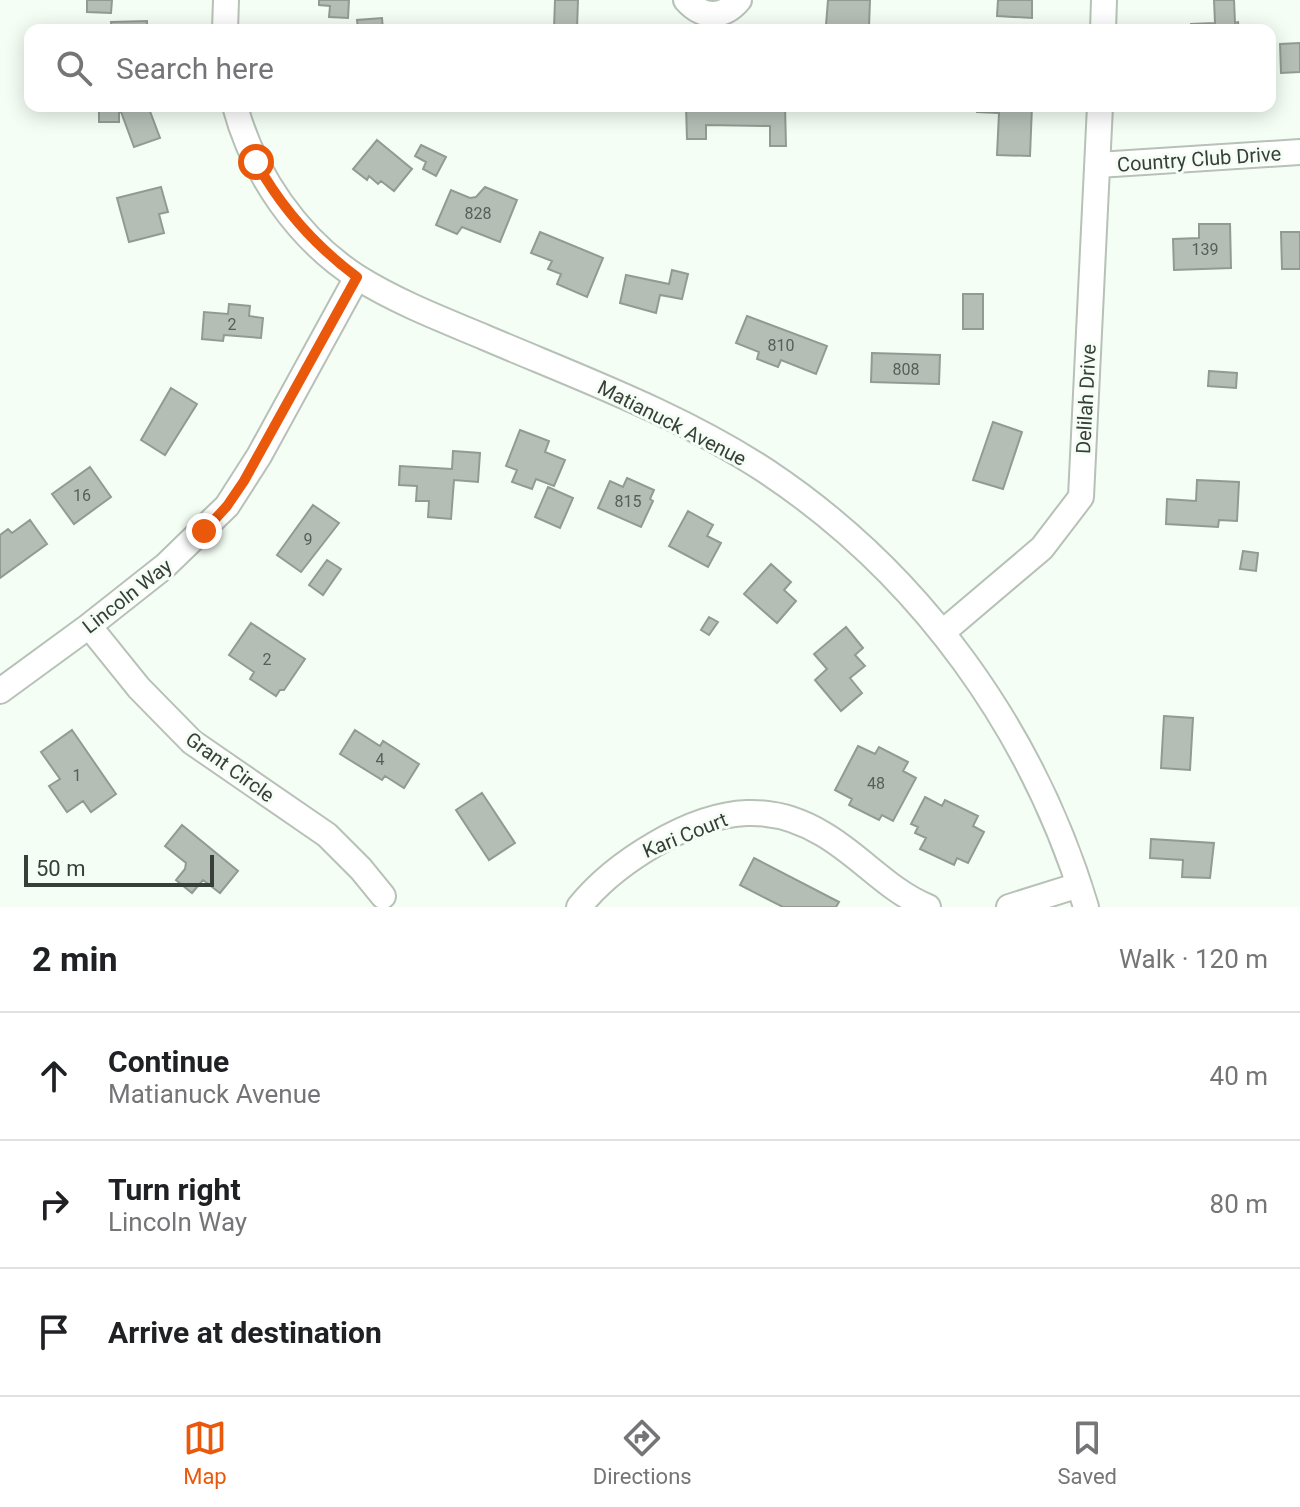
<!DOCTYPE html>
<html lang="en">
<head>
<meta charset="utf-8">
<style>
  :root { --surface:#fff; --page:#f6f6f6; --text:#202124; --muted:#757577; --line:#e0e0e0; --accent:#ea580c }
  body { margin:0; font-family:Roboto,sans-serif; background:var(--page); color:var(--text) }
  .scale { position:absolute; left:24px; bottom:20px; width:190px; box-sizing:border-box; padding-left:8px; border:4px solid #393e3a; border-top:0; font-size:22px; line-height:28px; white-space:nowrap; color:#393e3a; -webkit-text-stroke:6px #f4fef4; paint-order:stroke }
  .stop { position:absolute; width:24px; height:24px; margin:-18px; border:6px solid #ea580c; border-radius:50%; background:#fff }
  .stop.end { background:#ea580c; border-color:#fff; box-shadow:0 2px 8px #0008 }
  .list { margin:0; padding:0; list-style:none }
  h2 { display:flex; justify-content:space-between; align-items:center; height:104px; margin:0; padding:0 32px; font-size:34px }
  h2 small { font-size:26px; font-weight:400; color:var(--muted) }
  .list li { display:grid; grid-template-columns:52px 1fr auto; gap:24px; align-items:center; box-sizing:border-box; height:128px; padding:0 32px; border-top:2px solid var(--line) }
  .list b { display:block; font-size:30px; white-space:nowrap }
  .list p { margin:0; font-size:26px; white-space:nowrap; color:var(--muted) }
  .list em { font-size:26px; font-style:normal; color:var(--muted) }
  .icon { flex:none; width:44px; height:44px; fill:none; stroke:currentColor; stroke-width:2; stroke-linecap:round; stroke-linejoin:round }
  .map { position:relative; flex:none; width:1300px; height:907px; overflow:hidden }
  .search { position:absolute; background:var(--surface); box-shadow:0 4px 20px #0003; left:24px; right:24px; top:24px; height:88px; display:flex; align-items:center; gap:20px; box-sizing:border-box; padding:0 28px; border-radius:16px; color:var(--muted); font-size:30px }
  .sheet { height:488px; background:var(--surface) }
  nav { display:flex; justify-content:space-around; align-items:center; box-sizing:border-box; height:112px; border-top:2px solid var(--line); background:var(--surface); font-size:22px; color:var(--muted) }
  nav a { display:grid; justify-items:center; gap:4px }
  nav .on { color:var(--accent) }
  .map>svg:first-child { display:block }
</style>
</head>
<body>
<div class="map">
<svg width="1300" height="907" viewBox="0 0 1300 907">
  <rect width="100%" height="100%" fill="#f4fef4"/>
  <path fill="#b4beb5" stroke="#929b92" stroke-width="2" d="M 87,0 L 112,0 L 111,13 L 87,12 Z
    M 319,0 L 349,0 L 348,18 L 329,17 L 330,6 L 319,5 Z
    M 555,0 L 578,0 L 577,29 L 554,28 Z
    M 828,0 L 870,0 L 869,27 L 826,25 Z
    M 998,0 L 1032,0 L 1032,18 L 997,16 Z
    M 1214,0 L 1234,0 L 1235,23 L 1238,22 L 1239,30 L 1191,30 L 1191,24 L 1215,23 Z
    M 382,18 L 383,30 L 358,30 L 357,20 Z
    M 147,21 L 147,30 L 112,30 L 111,22 Z
    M 1300,43 L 1300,72 L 1281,73 L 1280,44 Z
    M 99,106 L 119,106 L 119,122 L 99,122 Z
    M 129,106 L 148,106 L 160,138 L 134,147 L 120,109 Z
    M 686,106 L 745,106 L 746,110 L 755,110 L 755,106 L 785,106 L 786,146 L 770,146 L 770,126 L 706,125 L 706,139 L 687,139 Z
    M 977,106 L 1032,106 L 1030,156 L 997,155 L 999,113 L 977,112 Z
    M 377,140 L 412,169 L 394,191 L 381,181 L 378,184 L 369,176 L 367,180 L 353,169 Z
    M 421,145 L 446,157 L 436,176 L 423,169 L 426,162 L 415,156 Z
    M 161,187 L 168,212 L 159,214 L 164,233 L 129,242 L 117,198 Z
    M 485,187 L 517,200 L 500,242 L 462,227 L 457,234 L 436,225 L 451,190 L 470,198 L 476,197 Z
    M 1199,224 L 1230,224 L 1231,268 L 1174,270 L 1173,239 L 1199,238 Z
    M 540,232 L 603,258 L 587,297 L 557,284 L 561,274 L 548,269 L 552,261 L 531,253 Z
    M 1281,232 L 1300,232 L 1300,269 L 1282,269 Z
    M 672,270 L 688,274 L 682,299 L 660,295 L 656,313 L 620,303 L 626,275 L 669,284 Z
    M 963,294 L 983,294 L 983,329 L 963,329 Z
    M 229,304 L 250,306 L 249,316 L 263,318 L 261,338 L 224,335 L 223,341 L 202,339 L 204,312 L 228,314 Z
    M 747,316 L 827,346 L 816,374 L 781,360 L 778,367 L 757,359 L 759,352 L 736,343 Z
    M 872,353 L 940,355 L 939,384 L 871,382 Z
    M 1209,371 L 1237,373 L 1236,388 L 1208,386 Z
    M 171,388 L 197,404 L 165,455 L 141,440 Z
    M 993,422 L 1022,432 L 1003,489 L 973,480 Z
    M 520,430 L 549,441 L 545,452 L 565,460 L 554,486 L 536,479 L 532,489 L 512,482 L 517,470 L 506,466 Z
    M 453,451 L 480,453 L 478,482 L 454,480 L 451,519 L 428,517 L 429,501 L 416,501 L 417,486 L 399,485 L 400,466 L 452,469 Z
    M 90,467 L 111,497 L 74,524 L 52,494 Z
    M 627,478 L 654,490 L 650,499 L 653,501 L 641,527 L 598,508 L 610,481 L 623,487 Z
    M 1197,480 L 1239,482 L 1237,521 L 1219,520 L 1218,527 L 1166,524 L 1167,499 L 1196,501 Z
    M 548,487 L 573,498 L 560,528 L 535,517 Z
    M 313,505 L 339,523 L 301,572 L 277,555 Z
    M 688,511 L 713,525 L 707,536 L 721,543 L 708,567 L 669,546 Z
    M 30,520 L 47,544 L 0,578 L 0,535 L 8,529 L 12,533 Z
    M 1243,551 L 1258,553 L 1256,571 L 1240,569 Z
    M 327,560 L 341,569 L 323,595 L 309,585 Z
    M 771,564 L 791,582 L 784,590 L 796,601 L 777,623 L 744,594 Z
    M 709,617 L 718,622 L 709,635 L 701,630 Z
    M 251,623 L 305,659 L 284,690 L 280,690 L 276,696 L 250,679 L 254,672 L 229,655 Z
    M 846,627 L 863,648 L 855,655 L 865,666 L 850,678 L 862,693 L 841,711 L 815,680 L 827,669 L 814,654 Z
    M 1164,716 L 1193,718 L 1190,770 L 1161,768 Z
    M 72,730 L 116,794 L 91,812 L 83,801 L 67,812 L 49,786 L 60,779 L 41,752 Z
    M 355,730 L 380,746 L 383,741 L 419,764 L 404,788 L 385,776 L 382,780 L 340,754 Z
    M 858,746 L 875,754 L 879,747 L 908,762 L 903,771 L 916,778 L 893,821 L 882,815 L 879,820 L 849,805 L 852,799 L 835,790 Z
    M 482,793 L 515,843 L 489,860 L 456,810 Z
    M 925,797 L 942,806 L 945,800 L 978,816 L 973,826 L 984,832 L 968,863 L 957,858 L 954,865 L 920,849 L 926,838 L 915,833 L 918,827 L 911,824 Z
    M 182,825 L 238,871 L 220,893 L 203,880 L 192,893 L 176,880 L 185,869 L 186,863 L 165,846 Z
    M 1151,839 L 1214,843 L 1210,878 L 1182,877 L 1183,860 L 1150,858 Z
    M 754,858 L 839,902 L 836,907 L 783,907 L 740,885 Z"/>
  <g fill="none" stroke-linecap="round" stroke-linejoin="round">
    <g stroke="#b7c1b7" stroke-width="28">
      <path id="minor" d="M 686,0 C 702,18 723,19 739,0
        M 225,30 L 226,0
        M 1103,30 L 1104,0
        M 235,106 C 253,174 298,239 357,277 C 397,302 441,319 484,337 C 580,378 679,414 766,471 C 921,574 1033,731 1086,907
        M 1098,165 L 1300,152
        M 89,626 L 139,688 L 192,742 L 327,835 L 361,869 L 383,896
        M 943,632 L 1042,548 L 1081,497 L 1100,106
        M 0,691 L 89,626 L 165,566 L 227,506 L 259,456 L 357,277
        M 579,907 C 614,863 690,815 747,813 C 774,812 800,820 823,834 C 861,856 887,890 928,907
        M 1009,907 L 1079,885"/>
    </g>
    <use href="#minor" stroke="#fff" stroke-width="24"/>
  </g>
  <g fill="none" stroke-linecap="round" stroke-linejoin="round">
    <path stroke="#ea580c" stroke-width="10" d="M 204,531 L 227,506 L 244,481 L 357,277 C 314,245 282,209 256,162"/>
  </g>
  <g text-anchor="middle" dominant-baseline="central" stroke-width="6" stroke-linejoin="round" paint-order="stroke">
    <g font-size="16" fill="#585e59">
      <text x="478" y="213">828</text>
      <text x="1205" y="249">139</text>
      <text x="232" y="324">2</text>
      <text x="781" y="345">810</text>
      <text x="906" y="369">808</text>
      <text x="82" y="495">16</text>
      <text x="628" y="501">815</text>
      <text x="308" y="539">9</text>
      <text x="267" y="659">2</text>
      <text x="380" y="759">4</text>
      <text x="77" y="775">1</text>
      <text x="876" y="783">48</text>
    </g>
    <g font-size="20" fill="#393e3a" stroke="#f4fef4">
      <text transform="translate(1199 159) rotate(-4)">Country Club Drive</text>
      <text transform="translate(1086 399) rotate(-87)">Delilah Drive</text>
      <text transform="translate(672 423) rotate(27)">Matianuck Avenue</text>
      <text transform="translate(127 596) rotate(-38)">Lincoln Way</text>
      <text transform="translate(230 767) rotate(36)">Grant Circle</text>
      <text transform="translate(685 835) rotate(-22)">Kari Court</text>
    </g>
  </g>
</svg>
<div class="scale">50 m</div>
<div class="stop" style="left:256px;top:162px"></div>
<div class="stop end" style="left:204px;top:531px"></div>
<div class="search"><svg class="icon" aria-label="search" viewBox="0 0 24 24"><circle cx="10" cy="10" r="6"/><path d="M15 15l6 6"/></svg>Search here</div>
</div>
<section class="sheet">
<h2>2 min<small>Walk · 120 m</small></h2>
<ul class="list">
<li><svg class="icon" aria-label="ahead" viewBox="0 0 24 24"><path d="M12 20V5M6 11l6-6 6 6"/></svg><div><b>Continue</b><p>Matianuck Avenue</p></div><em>40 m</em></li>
<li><svg class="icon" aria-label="right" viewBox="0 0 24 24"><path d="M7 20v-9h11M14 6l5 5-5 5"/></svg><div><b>Turn right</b><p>Lincoln Way</p></div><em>80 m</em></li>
<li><svg class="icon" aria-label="arrive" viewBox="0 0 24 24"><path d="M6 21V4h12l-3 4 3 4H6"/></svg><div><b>Arrive at destination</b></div></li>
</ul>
</section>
<nav>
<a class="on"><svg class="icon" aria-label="map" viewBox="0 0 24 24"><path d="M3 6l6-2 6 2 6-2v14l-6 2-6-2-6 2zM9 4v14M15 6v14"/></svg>Map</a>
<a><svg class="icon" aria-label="directions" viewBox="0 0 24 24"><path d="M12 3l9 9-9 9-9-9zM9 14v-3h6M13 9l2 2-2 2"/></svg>Directions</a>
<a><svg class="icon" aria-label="saved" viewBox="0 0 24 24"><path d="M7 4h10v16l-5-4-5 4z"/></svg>Saved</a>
</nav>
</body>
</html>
